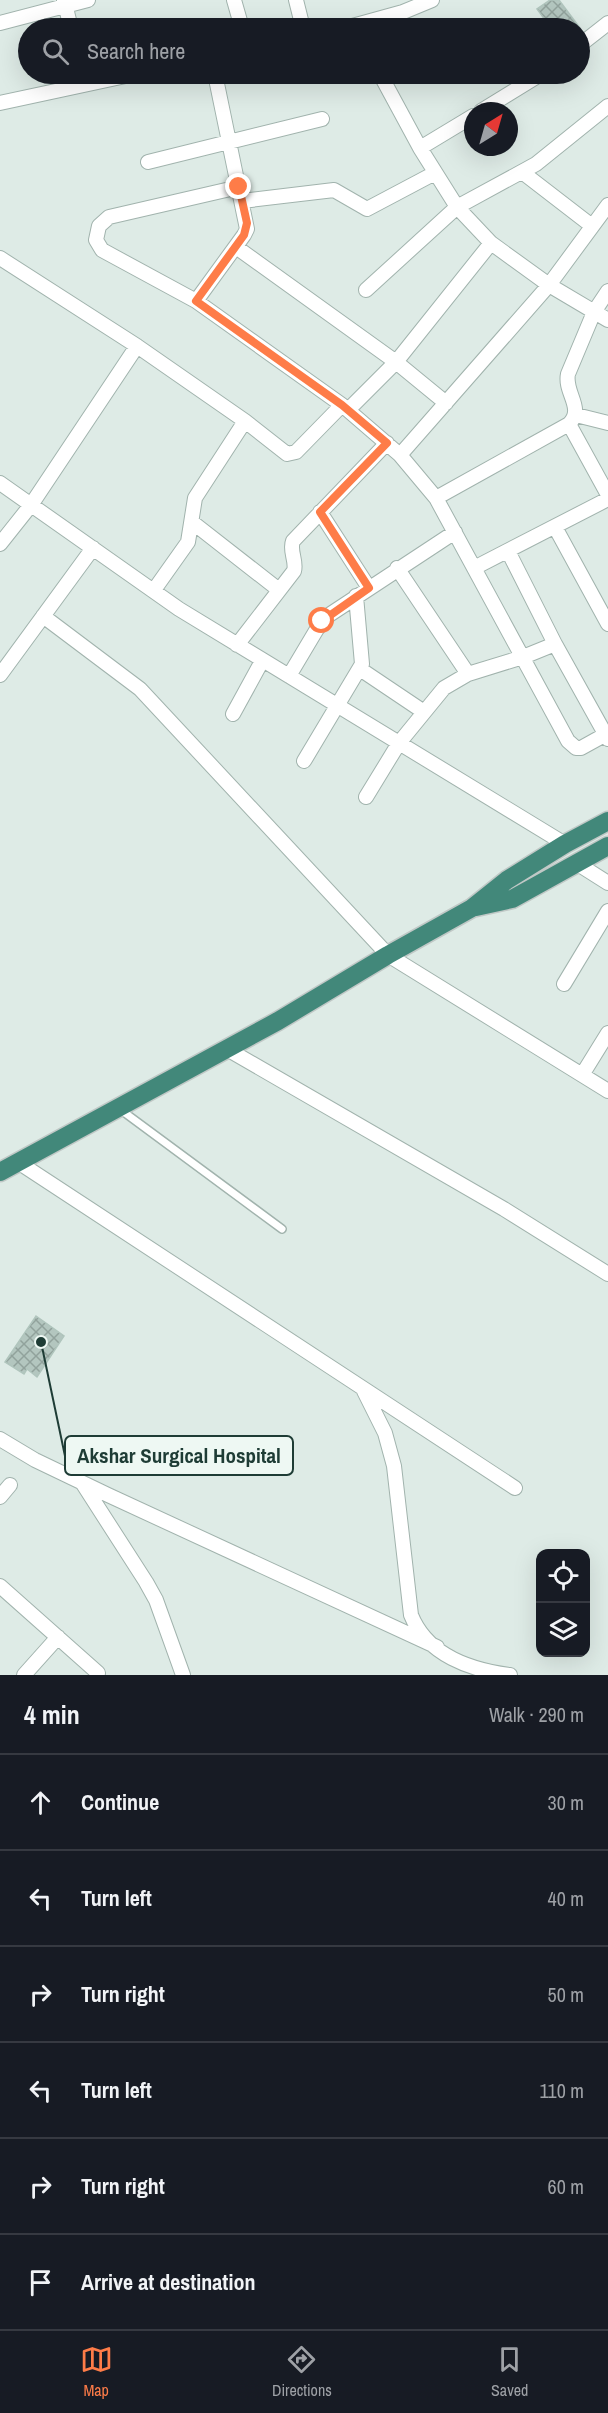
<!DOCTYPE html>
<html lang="en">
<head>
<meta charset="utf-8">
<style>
  :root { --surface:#171b24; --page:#242831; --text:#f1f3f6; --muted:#9ea1a6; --line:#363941; --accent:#fe7c48 }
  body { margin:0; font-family:"Archivo Narrow",sans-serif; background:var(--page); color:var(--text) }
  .controls { position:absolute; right:18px; bottom:18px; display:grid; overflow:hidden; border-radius:12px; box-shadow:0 6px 24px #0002 }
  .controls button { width:54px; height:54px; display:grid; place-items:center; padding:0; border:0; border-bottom:2px solid var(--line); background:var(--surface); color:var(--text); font:30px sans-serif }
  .compass { position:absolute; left:464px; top:102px; width:54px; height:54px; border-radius:50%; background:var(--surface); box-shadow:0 6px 24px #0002; rotate:37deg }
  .stop { position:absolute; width:18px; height:18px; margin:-14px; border:4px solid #fe7c48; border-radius:50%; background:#fff }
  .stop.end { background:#fe7c48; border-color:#fff; box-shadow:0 2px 6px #0008 }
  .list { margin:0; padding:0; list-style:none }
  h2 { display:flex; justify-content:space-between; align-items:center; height:78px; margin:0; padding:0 24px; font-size:26px }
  h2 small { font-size:20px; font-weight:400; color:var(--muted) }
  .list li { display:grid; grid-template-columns:39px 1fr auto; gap:18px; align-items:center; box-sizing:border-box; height:96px; padding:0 24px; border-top:2px solid var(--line) }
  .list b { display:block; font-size:22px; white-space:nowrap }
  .list em { font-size:20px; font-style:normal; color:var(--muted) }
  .icon { flex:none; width:33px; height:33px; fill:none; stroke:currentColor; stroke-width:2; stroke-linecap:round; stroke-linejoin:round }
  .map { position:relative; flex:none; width:608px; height:1675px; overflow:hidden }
  .search { position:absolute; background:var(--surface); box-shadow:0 6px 24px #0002; left:18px; right:18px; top:18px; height:66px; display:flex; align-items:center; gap:15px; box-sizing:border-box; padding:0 21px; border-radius:33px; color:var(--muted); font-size:22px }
  .sheet { height:654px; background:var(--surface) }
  nav { display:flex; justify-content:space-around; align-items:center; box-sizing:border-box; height:84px; border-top:2px solid var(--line); background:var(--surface); font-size:16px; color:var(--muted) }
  nav a { display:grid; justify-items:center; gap:3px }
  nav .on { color:var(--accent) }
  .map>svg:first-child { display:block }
</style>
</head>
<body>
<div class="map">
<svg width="608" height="1675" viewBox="0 0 608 1675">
  <defs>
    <pattern id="building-cross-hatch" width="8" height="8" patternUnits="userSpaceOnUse" patternTransform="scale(1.5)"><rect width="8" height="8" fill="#b3c6bf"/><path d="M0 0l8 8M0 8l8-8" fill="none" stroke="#91a29c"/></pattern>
  </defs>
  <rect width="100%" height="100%" fill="#deebe6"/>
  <path fill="url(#building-cross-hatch)" stroke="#b0c5bd" stroke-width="1.5" d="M 550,0 L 559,0 L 580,28 L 551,28 L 537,9 Z
    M 36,1316 L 64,1336 L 37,1377 L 27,1369 L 24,1374 L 5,1362 Z"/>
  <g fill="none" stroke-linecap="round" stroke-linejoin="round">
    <g stroke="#a1b3ad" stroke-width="10">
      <path id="service" d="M 121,1110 L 282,1229"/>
    </g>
    <g stroke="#a1b3ad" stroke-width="16">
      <path id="minor" d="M 64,0 L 71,28
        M 234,0 L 242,28
        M 296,0 L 303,28
        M 0,23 L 88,0
        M 345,28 L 403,12 L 432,0
        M 580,45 L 608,23
        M 380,74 L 420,148 L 457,207 L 491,243 L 549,285 L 608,320
        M 0,103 L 135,74
        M 481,111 L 541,74
        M 420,148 L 473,116
        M 148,162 L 322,119
        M 522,172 L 592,226
        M 239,187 L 109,217 L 99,226 L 96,240 L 102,250 L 196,301 L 342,405 L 400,455 L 436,498 L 568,741 L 576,748 L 581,748 L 608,733
        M 242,201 L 334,190 L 367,209 L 435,173
        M 236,247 L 396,362 L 446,403
        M 0,258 L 137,346 L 245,421 L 287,454 L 296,452 L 342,405
        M 366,290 L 457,207 L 536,164 L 608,106
        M 196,301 L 244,235 L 247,229 L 215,74
        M 348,410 L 396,362 L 491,243
        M 576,415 L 608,423
        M 569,424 L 608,495
        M 400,455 L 549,285 L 608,205
        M 0,483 L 179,609 L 565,844
        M 436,498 L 569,424 C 585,408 564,393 568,374 L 594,312 L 608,291
        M 320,512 L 369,588
        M 192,522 L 279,590
        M 555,527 L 608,624
        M 0,544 L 31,505 L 137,346
        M 508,551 L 555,644 L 608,739
        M 397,568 L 468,674
        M 474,568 L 608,499
        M 154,590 L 188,542 L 195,498 L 245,421
        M 43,616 L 140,689 L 388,955 L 608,1091
        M 237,645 L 294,571 C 297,561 289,551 293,541 L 387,443
        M 360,669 L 424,712
        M 0,675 L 93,548
        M 289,676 L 317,629 L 329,615 L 455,532
        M 233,714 L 262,661
        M 304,761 L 362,664 L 356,596
        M 366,797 L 399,743 L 444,688 L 468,674 L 523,657 L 555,644
        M 578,864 L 608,883
        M 564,984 L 608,911
        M 227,1049 L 504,1209 L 608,1274
        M 582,1075 L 608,1033
        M 18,1162 L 515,1488
        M 364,1391 L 385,1433 L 394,1466 L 411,1615 C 427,1655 471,1670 510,1675
        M 0,1439 L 35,1460 L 108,1495 L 437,1647
        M 83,1484 L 146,1582 L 156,1600 L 183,1675
        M 0,1497 L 10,1485
        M 0,1586 L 98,1673
        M 24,1675 L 58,1637"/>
    </g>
    <g stroke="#c0c8c6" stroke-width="21">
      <path id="trunk" d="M 476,907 L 512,899 L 608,846
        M 0,1172 L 278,1021 L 388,955 L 472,908 L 507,880 L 565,844 L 608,821"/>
    </g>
    <use href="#service" stroke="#fff" stroke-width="7"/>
    <use href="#minor" stroke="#fff" stroke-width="14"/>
    <use href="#trunk" stroke="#42887a" stroke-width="18"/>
  </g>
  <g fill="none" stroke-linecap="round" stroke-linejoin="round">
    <path stroke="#fe7c48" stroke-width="8" d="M 239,187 L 247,223 L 244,235 L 196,301 L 342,405 L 387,443 L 320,512 L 369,588 L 322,621"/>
  </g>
  <path fill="none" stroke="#1e3c35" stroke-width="2" d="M41 1342L65 1456"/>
  <circle fill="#1e3c35" stroke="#eef8f3" stroke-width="2" cx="41" cy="1342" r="6"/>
  <rect fill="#eef8f3" stroke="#1e3c35" stroke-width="2" x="65" y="1436" width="228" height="39" rx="6"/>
  <g font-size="21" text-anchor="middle" font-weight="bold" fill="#1e3c35">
    <text x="179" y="1463">Akshar Surgical Hospital</text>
  </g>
</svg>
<div class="controls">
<button><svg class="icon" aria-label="locate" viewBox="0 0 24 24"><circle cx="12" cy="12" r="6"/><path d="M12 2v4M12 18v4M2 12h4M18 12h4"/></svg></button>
<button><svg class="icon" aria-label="layers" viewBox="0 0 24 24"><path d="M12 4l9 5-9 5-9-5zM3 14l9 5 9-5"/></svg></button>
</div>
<svg class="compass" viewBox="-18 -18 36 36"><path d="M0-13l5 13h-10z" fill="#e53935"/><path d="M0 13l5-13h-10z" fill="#9ea1a6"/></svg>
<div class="stop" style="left:322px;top:621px"></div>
<div class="stop end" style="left:239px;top:187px"></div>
<div class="search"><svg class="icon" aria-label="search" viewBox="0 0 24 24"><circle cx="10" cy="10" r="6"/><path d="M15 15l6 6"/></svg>Search here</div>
</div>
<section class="sheet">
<h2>4 min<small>Walk · 290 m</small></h2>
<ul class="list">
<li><svg class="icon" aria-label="ahead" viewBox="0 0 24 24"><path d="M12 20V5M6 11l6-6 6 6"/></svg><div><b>Continue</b></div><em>30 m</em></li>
<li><svg class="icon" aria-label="left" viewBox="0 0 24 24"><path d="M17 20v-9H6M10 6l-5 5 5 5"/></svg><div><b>Turn left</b></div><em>40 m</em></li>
<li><svg class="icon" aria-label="right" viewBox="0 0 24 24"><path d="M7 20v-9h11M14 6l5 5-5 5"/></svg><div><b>Turn right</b></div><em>50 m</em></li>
<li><svg class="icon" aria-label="left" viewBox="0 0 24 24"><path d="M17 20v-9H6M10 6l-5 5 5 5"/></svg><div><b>Turn left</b></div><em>110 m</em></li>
<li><svg class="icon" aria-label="right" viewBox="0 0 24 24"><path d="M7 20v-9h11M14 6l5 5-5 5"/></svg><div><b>Turn right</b></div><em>60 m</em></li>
<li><svg class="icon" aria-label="arrive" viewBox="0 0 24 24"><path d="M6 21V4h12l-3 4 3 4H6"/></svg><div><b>Arrive at destination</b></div></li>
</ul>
</section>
<nav>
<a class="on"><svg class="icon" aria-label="map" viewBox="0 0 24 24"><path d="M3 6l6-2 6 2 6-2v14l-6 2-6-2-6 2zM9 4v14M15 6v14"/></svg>Map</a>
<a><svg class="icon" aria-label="directions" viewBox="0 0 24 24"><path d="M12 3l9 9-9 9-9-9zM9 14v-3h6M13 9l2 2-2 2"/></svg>Directions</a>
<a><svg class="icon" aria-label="saved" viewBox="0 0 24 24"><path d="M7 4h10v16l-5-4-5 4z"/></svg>Saved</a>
</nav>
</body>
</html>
